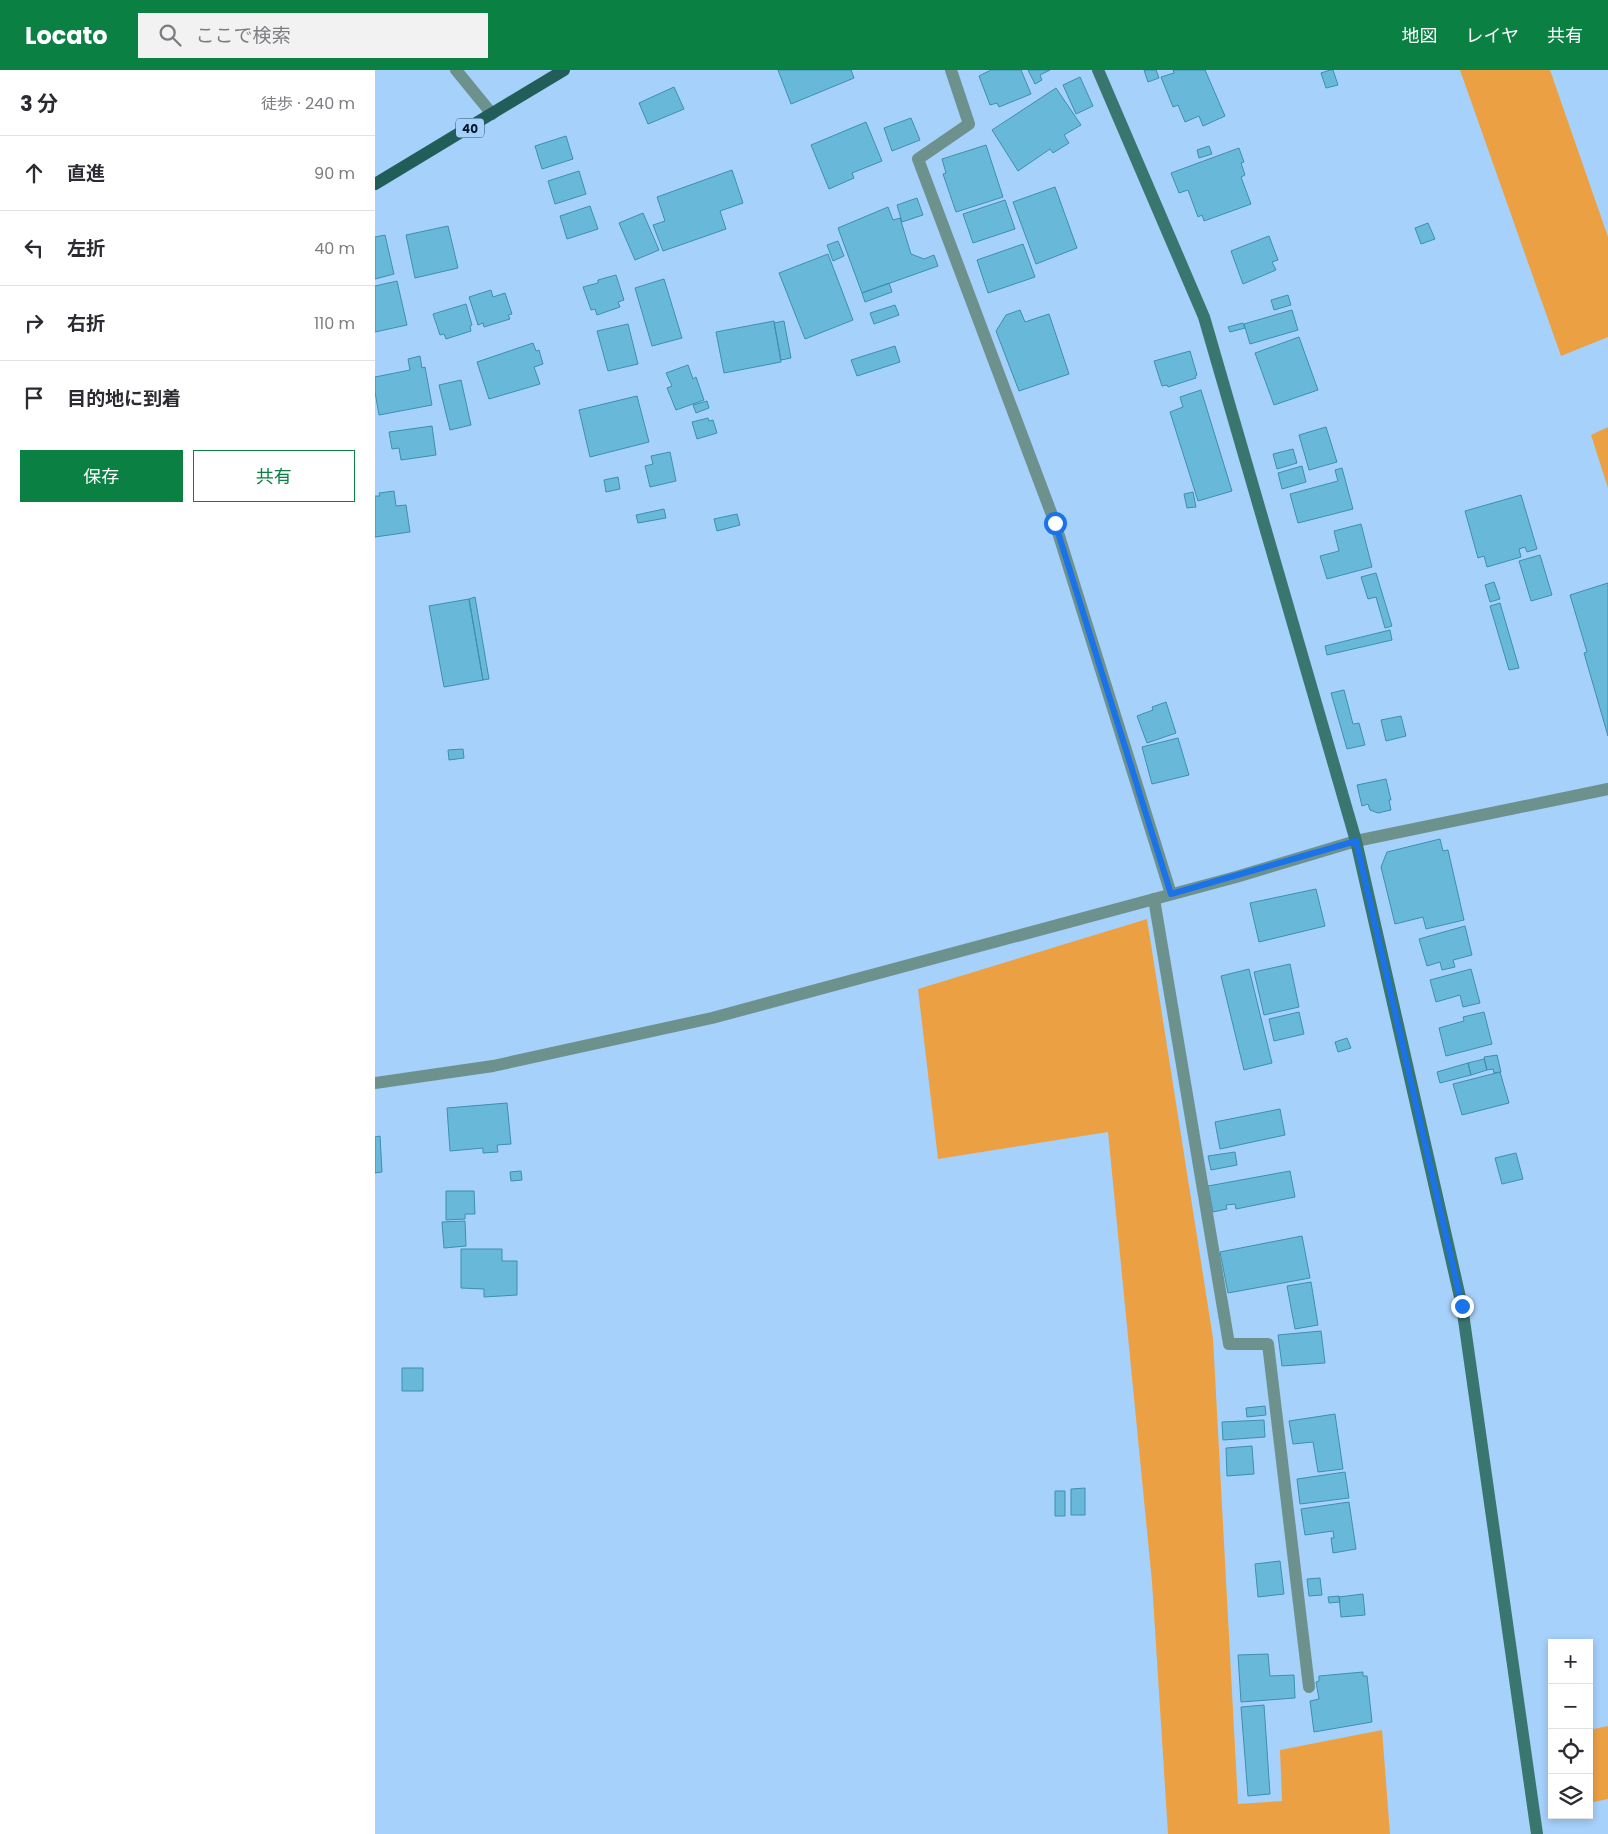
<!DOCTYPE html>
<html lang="ja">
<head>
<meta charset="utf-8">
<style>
  :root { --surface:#fff; --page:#f2f2f3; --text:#2b2b33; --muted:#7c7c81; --line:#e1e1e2; --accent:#0b8043 }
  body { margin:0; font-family:Poppins,"Noto Sans JP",sans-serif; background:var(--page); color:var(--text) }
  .controls { position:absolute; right:15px; bottom:15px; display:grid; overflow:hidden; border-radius:0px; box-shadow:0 2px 8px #0003 }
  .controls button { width:45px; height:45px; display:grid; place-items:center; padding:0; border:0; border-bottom:1px solid var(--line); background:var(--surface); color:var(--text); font:25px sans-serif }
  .stop { position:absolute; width:15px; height:15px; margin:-11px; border:4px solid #1a73e8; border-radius:50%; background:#fff }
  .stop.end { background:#1a73e8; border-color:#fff; box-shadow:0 1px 5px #0008 }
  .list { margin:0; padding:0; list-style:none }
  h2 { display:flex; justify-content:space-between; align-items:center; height:65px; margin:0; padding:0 20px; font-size:21px }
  h2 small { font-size:16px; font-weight:400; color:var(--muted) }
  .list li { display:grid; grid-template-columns:32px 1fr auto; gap:15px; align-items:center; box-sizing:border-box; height:75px; padding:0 20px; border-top:1px solid var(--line) }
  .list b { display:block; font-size:19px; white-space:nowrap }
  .list em { font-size:16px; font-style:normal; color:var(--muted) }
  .actions { display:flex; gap:10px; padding:15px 20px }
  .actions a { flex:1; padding:11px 0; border:1px solid var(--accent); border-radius:0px; text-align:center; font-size:18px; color:var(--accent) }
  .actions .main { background:var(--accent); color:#fff }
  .icon { flex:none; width:28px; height:28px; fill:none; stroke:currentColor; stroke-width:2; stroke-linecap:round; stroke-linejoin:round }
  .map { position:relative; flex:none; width:1233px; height:1764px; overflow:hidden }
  header { display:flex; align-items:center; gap:30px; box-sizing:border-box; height:70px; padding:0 25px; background:var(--accent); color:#fff }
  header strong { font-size:24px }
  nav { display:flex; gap:28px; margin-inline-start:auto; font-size:18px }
  .search { width:350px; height:45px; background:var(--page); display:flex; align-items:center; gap:12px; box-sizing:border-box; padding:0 18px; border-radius:0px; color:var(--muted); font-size:19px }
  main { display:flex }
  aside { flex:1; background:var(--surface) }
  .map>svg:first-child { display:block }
</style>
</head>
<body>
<header>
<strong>Locato</strong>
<div class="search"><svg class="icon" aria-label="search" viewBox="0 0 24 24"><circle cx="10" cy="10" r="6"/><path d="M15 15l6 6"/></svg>ここで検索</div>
<nav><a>地図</a><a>レイヤ</a><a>共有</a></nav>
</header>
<main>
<aside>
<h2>3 分<small>徒歩 · 240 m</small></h2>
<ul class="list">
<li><svg class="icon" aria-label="ahead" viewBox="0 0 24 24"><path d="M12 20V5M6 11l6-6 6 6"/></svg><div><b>直進</b></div><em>90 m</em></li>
<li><svg class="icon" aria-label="left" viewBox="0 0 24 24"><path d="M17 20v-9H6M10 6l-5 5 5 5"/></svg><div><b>左折</b></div><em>40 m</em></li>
<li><svg class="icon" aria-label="right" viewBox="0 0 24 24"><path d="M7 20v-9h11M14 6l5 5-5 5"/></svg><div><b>右折</b></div><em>110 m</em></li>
<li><svg class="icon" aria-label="arrive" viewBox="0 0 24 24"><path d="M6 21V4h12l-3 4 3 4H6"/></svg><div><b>目的地に到着</b></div></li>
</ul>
<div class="actions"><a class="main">保存</a><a>共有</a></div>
</aside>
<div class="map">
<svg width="1233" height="1764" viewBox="0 0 1233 1764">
  <rect width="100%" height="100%" fill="#a6d1fb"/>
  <path fill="#eca044" d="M 1085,0 L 1175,0 L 1233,167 L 1233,267 L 1186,286 Z
    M 1233,357 L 1233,418 L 1216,365 Z
    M 772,849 L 838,1268 L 863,1734 L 907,1731 L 905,1680 L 1007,1660 L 1015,1764 L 793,1764 L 777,1512 L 733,1062 L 563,1089 L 543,919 Z
    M 1233,1656 L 1233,1729 L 1214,1733 L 1214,1660 Z"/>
  <path fill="#68b8da" stroke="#3d8faf" d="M 403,0 L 476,0 L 479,8 L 416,34 Z
    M 616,0 L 646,0 L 656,24 L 624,37 L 622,33 L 615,35 L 604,6 Z
    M 653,0 L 675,0 L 665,5 L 667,10 L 660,14 Z
    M 769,0 L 781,0 L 784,8 L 773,12 Z
    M 798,0 L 830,0 L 850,46 L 828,56 L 824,46 L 810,52 L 803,35 L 798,37 L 786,7 L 799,3 Z
    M 955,0 L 958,0 L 963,15 L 951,18 L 946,3 Z
    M 705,7 L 718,36 L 701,44 L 688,15 Z
    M 299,17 L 309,39 L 273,54 L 264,33 Z
    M 681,18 L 706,55 L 689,65 L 694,73 L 678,83 L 675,79 L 643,101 L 617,60 Z
    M 536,48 L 545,70 L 517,81 L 509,58 Z
    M 491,52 L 507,91 L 477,103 L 479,108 L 454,119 L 436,75 Z
    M 191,66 L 198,89 L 167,99 L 160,76 Z
    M 611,75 L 628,127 L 581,142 L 568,104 L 571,103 L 567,89 Z
    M 834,76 L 837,84 L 824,88 L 822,80 Z
    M 864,78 L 869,92 L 866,93 L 870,105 L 866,107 L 876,134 L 829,151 L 827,145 L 823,147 L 813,120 L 804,123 L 796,103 Z
    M 357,100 L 368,133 L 345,141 L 351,159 L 288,181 L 278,155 L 290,151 L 282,127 Z
    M 204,101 L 211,124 L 180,134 L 173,111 Z
    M 680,117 L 702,178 L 661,194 L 638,132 Z
    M 542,128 L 548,145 L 527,152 L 522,135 Z
    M 630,130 L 640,159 L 598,173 L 588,144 Z
    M 215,136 L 223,159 L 192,169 L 185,146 Z
    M 513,137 L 518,150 L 525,148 L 536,184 L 549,189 L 559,185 L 563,196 L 487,223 L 463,158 Z
    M 268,143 L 284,180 L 260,190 L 244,153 Z
    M 1053,153 L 1060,169 L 1046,174 L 1040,158 Z
    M 73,156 L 83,198 L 40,208 L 31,165 Z
    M 10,165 L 19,204 L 0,209 L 0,167 Z
    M 894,166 L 903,190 L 897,192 L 901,200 L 868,214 L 856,181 Z
    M 463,171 L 469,186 L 458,191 L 452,175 Z
    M 648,174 L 660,207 L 613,223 L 602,190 Z
    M 453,184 L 478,250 L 430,269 L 404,203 Z
    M 241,205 L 249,230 L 243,232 L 245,237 L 222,245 L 220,239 L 216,240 L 208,217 L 223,213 L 223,210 Z
    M 289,209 L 307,268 L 277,276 L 260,218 Z
    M 22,211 L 32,255 L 0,262 L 0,216 Z
    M 514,213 L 517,222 L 490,232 L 487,223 Z
    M 116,220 L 118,227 L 130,223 L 137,244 L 133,245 L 135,249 L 109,257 L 108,253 L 103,255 L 94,227 Z
    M 913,225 L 916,235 L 899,240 L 896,230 Z
    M 91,234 L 97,255 L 95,256 L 96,261 L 71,269 L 69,264 L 65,265 L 58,244 Z
    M 520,235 L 524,245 L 499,254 L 495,243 Z
    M 645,240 L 650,252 L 674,244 L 694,304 L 644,321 L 621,261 L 631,245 Z
    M 917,240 L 923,260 L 875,274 L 869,254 Z
    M 399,251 L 406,292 L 349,303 L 341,262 Z
    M 409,251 L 416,288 L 406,290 L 399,253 Z
    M 868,253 L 870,258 L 855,262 L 853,257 Z
    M 253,254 L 263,294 L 233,301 L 222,261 Z
    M 924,267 L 943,320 L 899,335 L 880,283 Z
    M 158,273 L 161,281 L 164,280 L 168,294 L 159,297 L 165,314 L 114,329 L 102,292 Z
    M 520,276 L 525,292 L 482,306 L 476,290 Z
    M 815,281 L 822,305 L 820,306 L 821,308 L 793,317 L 792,315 L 787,316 L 779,291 Z
    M 45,286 L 47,298 L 50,297 L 57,335 L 4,345 L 0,322 L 0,307 L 35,300 L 33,289 Z
    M 313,295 L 318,309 L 321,307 L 329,330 L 301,340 L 292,318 L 297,316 L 291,303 Z
    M 86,310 L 96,355 L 75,360 L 64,315 Z
    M 826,320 L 857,421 L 823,431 L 795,342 L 808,337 L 805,327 Z
    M 262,326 L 274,372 L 215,387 L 204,340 Z
    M 332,331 L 334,338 L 321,343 L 318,335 Z
    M 333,348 L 334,351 L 338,350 L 342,363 L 322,369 L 317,352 Z
    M 57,356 L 61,385 L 26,390 L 24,378 L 17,379 L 14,362 Z
    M 951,357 L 962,392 L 934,400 L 924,365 Z
    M 918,379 L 922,393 L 902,399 L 898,384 Z
    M 295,382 L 301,411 L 275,417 L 270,396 L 278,394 L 276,386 Z
    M 927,396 L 931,412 L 907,419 L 903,403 Z
    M 967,398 L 978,439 L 923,453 L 915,424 L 963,411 L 960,400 Z
    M 243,407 L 245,419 L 231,422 L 229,410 Z
    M 19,421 L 21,436 L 31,435 L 35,462 L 0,467 L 0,426 L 5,426 L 4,423 Z
    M 818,422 L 821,437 L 812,438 L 809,424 Z
    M 1146,425 L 1162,479 L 1152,482 L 1150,477 L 1144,479 L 1146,487 L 1112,497 L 1109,486 L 1103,488 L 1090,441 Z
    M 289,439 L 291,448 L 263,453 L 261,445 Z
    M 362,444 L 365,455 L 342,461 L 339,449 Z
    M 986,454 L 997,497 L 952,509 L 945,486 L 964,481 L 959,461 Z
    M 1165,485 L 1177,525 L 1156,531 L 1144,491 Z
    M 1001,503 L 1017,556 L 1010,558 L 1001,527 L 993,529 L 986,507 Z
    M 1119,512 L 1125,529 L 1115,532 L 1110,515 Z
    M 1233,513 L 1233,666 L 1209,583 L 1212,582 L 1195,525 Z
    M 100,527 L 114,609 L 108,610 L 94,529 Z
    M 94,529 L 108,610 L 69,617 L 54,536 Z
    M 1125,533 L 1144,598 L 1134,600 L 1115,536 Z
    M 1015,560 L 1017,570 L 952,585 L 950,576 Z
    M 969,620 L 978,654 L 984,653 L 990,675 L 972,679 L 956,623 Z
    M 791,632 L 801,663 L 772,673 L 762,646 L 778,640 L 777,637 Z
    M 1026,646 L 1031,666 L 1011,671 L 1006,650 Z
    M 803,668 L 814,705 L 777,714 L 767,677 Z
    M 88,679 L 89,688 L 74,690 L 73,680 Z
    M 1011,709 L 1016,730 L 1014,730 L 1016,740 L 1003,743 L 995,740 L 993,734 L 987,736 L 982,715 Z
    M 1065,769 L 1068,781 L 1073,780 L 1089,850 L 1051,859 L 1048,847 L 1020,854 L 1006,797 L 1012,782 Z
    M 941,819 L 950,856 L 884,872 L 875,833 Z
    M 1090,856 L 1097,885 L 1078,890 L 1080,897 L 1067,900 L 1065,892 L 1052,896 L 1044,869 Z
    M 915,894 L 924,937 L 889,945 L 879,902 Z
    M 874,899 L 897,993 L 869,1000 L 846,906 Z
    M 1096,899 L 1105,933 L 1088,937 L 1085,925 L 1061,932 L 1055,910 Z
    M 924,942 L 929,964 L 899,971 L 894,949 Z
    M 1109,942 L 1117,974 L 1071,986 L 1064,958 L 1089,951 L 1088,947 Z
    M 972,968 L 976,978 L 963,982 L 960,972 Z
    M 1122,985 L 1126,1002 L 1119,1003 L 1118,999 L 1112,1000 L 1109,987 Z
    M 1109,989 L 1112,1000 L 1096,1005 L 1093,993 Z
    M 1093,993 L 1096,1005 L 1065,1013 L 1062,1002 Z
    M 1125,1002 L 1134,1033 L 1087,1045 L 1078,1014 Z
    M 132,1033 L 136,1074 L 122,1075 L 123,1082 L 108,1083 L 108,1078 L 75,1081 L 72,1038 Z
    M 905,1039 L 910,1065 L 845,1079 L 840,1052 Z
    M 5,1066 L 7,1102 L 0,1103 L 0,1067 Z
    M 860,1082 L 862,1095 L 836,1100 L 833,1086 Z
    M 1141,1083 L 1148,1109 L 1127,1114 L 1120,1088 Z
    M 146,1101 L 147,1110 L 136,1111 L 135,1102 Z
    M 915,1101 L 920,1127 L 861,1139 L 860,1134 L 851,1135 L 852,1139 L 838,1142 L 833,1116 Z
    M 71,1121 L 99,1121 L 100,1144 L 90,1144 L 90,1149 L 71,1150 Z
    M 90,1151 L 91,1176 L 69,1178 L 67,1152 Z
    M 927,1166 L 935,1208 L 853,1223 L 845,1182 Z
    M 86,1179 L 127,1179 L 127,1191 L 142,1191 L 142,1225 L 109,1227 L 109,1219 L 86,1218 Z
    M 936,1212 L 943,1255 L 920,1259 L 912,1216 Z
    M 946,1261 L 950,1293 L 907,1296 L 903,1265 Z
    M 27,1298 L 48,1298 L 48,1321 L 27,1321 Z
    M 890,1336 L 891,1345 L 872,1347 L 871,1338 Z
    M 960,1344 L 968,1399 L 943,1402 L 938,1372 L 918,1374 L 914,1351 Z
    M 889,1350 L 890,1367 L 848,1370 L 847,1352 Z
    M 877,1376 L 879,1404 L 852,1406 L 851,1378 Z
    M 970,1402 L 974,1428 L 925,1434 L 922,1409 Z
    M 710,1418 L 710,1445 L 696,1445 L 696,1419 Z
    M 680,1421 L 690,1421 L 690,1446 L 680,1446 Z
    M 974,1432 L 981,1479 L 958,1483 L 956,1468 L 959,1468 L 958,1461 L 930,1465 L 926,1439 Z
    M 905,1491 L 909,1524 L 883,1527 L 880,1494 Z
    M 945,1508 L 947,1525 L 934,1526 L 932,1509 Z
    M 988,1524 L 990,1545 L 966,1547 L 964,1527 Z
    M 964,1526 L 965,1532 L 954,1533 L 953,1527 Z
    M 893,1584 L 895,1606 L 919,1605 L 920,1628 L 866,1632 L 863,1585 Z
    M 988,1602 L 988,1606 L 992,1606 L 997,1652 L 939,1662 L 935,1631 L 944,1629 L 941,1612 L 944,1611 L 944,1606 Z
    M 889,1635 L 895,1724 L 873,1726 L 866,1637 Z"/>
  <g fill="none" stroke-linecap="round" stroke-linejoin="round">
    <path stroke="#6d928e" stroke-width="12" d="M 576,0 L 594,54 L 543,89 L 680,453 L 796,824
      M 779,829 L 854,1274 L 893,1274 L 934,1617"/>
    <path stroke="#6d928e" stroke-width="12" d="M 81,0 L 117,44
      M 0,1013 L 118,996 L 337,948 L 861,807 L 981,771 L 1233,719"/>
    <path stroke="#3a7670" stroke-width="12" d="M 723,0 L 829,247 L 981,771 L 1087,1236 L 1162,1764"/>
    <path stroke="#215e59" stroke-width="12" d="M 0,114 L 189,0"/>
  </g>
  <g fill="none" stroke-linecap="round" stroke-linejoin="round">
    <path stroke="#1a73e8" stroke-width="6" d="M 680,453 L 796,824 L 981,771 L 1087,1236"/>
  </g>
  <g text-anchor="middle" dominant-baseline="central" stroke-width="4" stroke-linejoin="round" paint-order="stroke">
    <rect fill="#a6d1fb" stroke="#355069" stroke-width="1" x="81" y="48.5" width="28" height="19" rx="4"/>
    <g font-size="12" font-weight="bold" fill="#04182b">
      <text x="95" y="58">40</text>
    </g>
  </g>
</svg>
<div class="controls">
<button>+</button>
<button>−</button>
<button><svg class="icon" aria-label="locate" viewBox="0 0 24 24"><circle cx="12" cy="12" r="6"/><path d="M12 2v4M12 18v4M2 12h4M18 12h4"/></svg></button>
<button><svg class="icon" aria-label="layers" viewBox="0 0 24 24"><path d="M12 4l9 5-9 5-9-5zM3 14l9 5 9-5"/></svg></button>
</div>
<div class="stop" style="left:680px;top:453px"></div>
<div class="stop end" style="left:1087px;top:1236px"></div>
</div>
</main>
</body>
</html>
